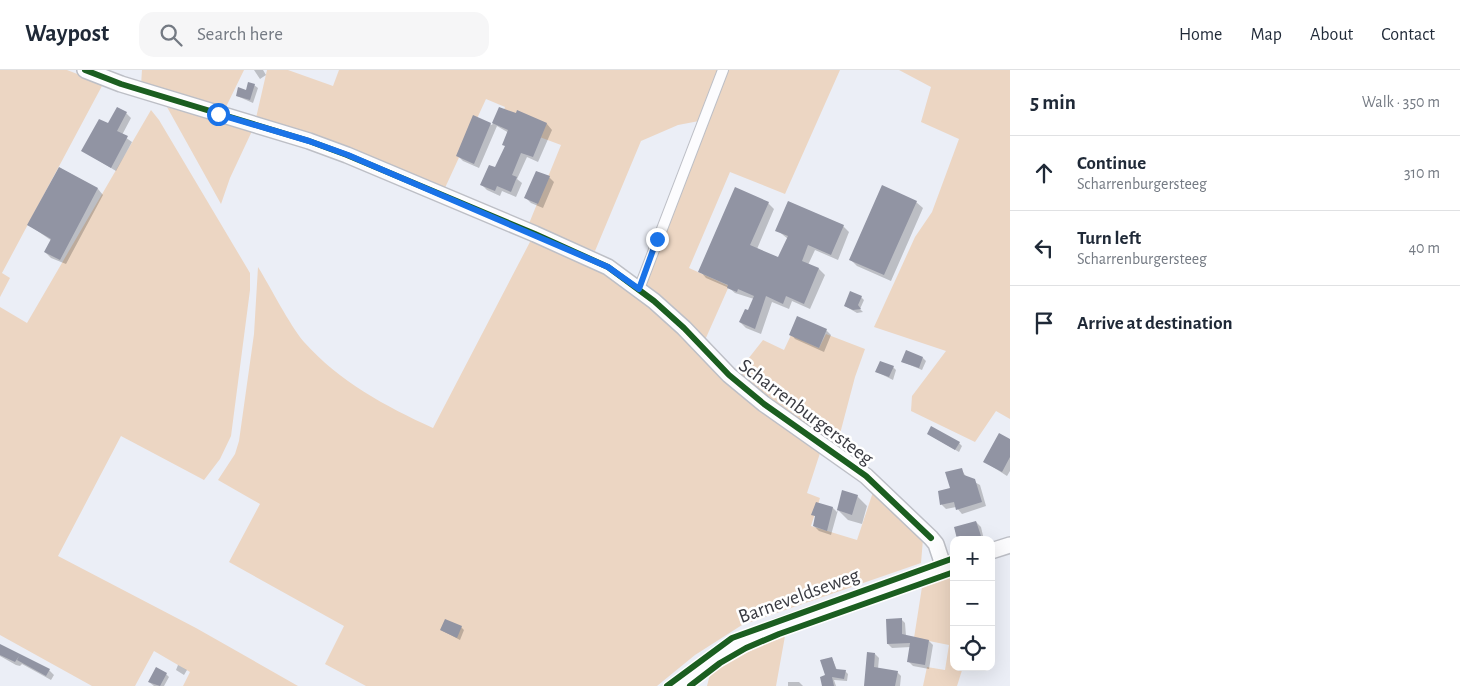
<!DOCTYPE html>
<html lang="en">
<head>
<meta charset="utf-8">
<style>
  :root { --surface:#fff; --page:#f6f6f7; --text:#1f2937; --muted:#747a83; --line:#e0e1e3 }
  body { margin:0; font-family:"Alegreya Sans",sans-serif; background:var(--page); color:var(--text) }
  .controls { position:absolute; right:15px; bottom:15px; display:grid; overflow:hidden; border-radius:10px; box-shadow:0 5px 20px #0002 }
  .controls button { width:45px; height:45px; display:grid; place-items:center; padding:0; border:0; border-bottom:1px solid var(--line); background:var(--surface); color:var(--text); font:25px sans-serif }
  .stop { position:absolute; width:15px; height:15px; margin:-11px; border:4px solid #1a73e8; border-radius:50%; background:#fff }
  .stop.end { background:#1a73e8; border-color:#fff; box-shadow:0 1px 5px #0008 }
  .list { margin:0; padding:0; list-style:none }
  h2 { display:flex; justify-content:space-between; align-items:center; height:65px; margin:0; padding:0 20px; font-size:21px }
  h2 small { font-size:16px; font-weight:400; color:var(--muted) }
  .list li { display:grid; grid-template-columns:32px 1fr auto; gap:15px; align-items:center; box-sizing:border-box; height:75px; padding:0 20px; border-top:1px solid var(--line) }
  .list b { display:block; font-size:19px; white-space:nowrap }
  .list p { margin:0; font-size:16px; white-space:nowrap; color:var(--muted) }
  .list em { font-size:16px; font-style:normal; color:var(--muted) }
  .icon { flex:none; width:28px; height:28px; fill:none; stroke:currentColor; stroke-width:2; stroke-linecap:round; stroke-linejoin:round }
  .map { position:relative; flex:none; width:1010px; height:616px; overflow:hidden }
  header { display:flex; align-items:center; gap:30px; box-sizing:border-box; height:70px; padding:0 25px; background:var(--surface); border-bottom:1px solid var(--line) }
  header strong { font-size:24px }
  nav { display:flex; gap:28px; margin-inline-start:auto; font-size:18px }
  .search { width:350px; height:45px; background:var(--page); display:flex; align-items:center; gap:12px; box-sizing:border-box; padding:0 18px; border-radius:15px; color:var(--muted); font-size:19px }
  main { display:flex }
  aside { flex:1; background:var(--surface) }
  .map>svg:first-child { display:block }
</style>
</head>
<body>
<header>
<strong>Waypost</strong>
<div class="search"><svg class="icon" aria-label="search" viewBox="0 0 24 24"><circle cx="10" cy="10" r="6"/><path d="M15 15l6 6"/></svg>Search here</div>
<nav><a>Home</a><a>Map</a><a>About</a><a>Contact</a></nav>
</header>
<main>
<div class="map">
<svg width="1010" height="616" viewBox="0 0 1010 616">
  <rect width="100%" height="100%" fill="#ebeef6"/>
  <path fill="#ecd6c3" d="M 0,0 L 67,0 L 103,14 L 2,203 L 10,208 L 0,227 Z
    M 142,0 L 244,0 L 225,39 L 141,15 Z
    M 267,0 L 288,0 L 333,16 L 339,0 L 719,0 L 699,51 L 678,55 L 641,71 L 595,181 L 528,156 L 561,75 L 499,52 L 505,37 L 486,29 L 444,120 L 332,71 L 256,48 Z
    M 726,0 L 840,0 L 785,124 L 730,102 L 689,198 L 729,216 L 705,270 L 682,245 L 644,213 Z
    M 899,0 L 1010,0 L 1010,349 L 996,341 L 975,372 L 911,341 L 912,326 L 946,281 L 874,257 L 915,167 L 932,142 L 959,69 L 921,52 L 931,17 Z
    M 167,37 L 252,61 L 230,108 L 221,134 Z
    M 151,40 L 159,50 L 250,203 L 250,220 L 231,366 L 220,389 L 204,410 L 121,366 L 58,486 L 196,558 L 298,616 L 183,616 L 190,602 L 154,581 L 135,616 L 92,616 L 0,565 L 0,237 L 27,253 Z
    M 531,170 L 610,207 L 636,223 L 689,273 L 732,318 L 821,380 L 807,423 L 820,428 L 811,456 L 857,470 L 873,422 L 923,469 L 921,493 L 742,555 L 695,585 L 657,616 L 366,616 L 325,594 L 344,556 L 229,492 L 260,434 L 218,410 L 235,384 L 239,371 L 254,264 L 258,197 C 271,218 289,254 304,272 C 340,312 385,336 433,358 Z
    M 826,264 L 865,279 L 855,307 L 837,375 L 767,329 L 737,303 L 763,270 L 784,280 L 791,265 L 819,278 Z
    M 954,506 L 954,597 L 963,597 L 957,616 L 923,616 L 927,597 L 945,600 L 949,575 L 914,568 L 922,517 Z
    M 785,566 L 776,616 L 707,616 L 710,604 C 734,587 758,577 785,566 Z"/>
  <path fill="#0003" d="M 254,0 L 263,0 L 266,5 L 260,9 Z
    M 254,15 L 258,18 L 253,33 L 237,26 Z
    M 500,38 L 516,45 L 517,42 L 547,54 L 552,60 L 538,92 L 527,87 L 517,109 L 522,113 L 516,127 L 502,121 L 500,126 L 487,120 L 482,115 L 496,99 L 506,76 L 509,63 L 497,56 L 479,98 L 463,91 L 458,86 L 474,47 L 492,55 Z
    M 126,43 L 131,48 L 122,65 L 132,72 L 116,101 L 83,81 Z
    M 60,98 L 98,119 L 103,125 L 66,194 L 51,188 L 45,182 L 52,171 L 29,155 Z
    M 549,107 L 554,112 L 543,138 L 531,133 L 526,128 Z
    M 916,132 L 923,138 L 891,211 L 857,196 L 850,189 Z
    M 768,133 L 774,139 L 757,179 L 779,189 L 788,169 L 777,160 L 843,156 L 849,162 L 838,190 L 815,180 L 808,195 L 819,199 L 825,205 L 810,239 L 792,231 L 789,239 L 772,232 L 761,264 L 746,258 L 740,252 L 748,242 L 754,229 L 735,223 L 729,218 L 706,208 L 700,201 Z
    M 861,227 L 864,230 L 860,239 L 863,242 L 857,243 L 845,236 Z
    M 826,260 L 831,265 L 824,282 L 795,269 L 791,264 Z
    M 923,288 L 926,291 L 922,300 L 903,292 Z
    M 893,297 L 896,300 L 893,310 L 877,302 Z
    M 928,364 L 959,373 L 962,376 L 959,382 Z
    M 1010,370 L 1010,401 L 1007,406 L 985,392 Z
    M 961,399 L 967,408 L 980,415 L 986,436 L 962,444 L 956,437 L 946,439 L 942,435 L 940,422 L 951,419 Z
    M 843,422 L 857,426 L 867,436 L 862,454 L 848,450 L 838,440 L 831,465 L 819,461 L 814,456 L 816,447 L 813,444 L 816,433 L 833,438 L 837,442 Z
    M 976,452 L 981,457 L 984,470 L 960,470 L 958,468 Z
    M 901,549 L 905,553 L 906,566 L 929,571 L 933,575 L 929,599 L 913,596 L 909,592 L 911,577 L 892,578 L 888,574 Z
    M 461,557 L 464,560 L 460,570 L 441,560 Z
    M 0,575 L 49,600 L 54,605 L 51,610 L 22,594 L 20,596 L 16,595 L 0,586 Z
    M 875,584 L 879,588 L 878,599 L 897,602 L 901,606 L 900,616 L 865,616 Z
    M 832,588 L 837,600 L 845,601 L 848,604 L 847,611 L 834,610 L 836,616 L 823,616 Z
    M 178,595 L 187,600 L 184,605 L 176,600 Z
    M 166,604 L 169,607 L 164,616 L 154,616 L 149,612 Z
    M 788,612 L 799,612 L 803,616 L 788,616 Z"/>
  <path fill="#9194a3" d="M 248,12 L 255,14 L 250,30 L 236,26 L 238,17 L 246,20 Z
    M 117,37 L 127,42 L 117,61 L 128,66 L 111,98 L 81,81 L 99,49 L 108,53 Z
    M 499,37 L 516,43 L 517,40 L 547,53 L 533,87 L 521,83 L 512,105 L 517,107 L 511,122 L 497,116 L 495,121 L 480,115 L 489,95 L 495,97 L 505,76 L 502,75 L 508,60 L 492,53 Z
    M 473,45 L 491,53 L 474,94 L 456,86 Z
    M 59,97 L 98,118 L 60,190 L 44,182 L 51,169 L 27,155 Z
    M 536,101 L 550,106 L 538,134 L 524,128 Z
    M 882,115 L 917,131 L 884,205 L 849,190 Z
    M 735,117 L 769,132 L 750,175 L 778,187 L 788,166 L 775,161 L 788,131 L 844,155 L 831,185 L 808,175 L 802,191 L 819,198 L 804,234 L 786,226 L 783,234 L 766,226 L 755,259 L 739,252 L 745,239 L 748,240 L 754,226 L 738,219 L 737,222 L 727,218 L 728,215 L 698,202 Z
    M 850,221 L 862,226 L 858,235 L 861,239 L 853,240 L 844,236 Z
    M 797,246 L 827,259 L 819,278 L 789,265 Z
    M 906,280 L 923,287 L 919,298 L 901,292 Z
    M 880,291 L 894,296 L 889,307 L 875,302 Z
    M 931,356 L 960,372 L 955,380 L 927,364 Z
    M 999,363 L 1010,369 L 1010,387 L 1002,402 L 983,392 Z
    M 962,398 L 964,405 L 975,409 L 982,432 L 956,440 L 954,432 L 940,435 L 938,421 L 950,418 L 945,402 Z
    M 842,420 L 858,425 L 852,445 L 837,440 Z
    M 816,432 L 833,437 L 827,461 L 813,456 L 815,446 L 811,445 Z
    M 976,451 L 981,466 L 969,469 L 968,466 L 957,469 L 954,457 Z
    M 902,548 L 902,564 L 929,570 L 925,595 L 907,592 L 910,573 L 887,574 L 886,549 Z
    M 445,549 L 462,556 L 457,568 L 440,560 Z
    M 0,574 L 50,599 L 46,606 L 17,590 L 19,586 L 15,592 L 0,585 Z
    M 867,582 L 875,583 L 874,597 L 898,601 L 895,616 L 864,616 Z
    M 832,587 L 836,599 L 846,600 L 844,609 L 832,607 L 834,616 L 822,616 L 820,607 L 825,605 L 820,590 Z
    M 156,597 L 167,603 L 160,616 L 148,612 Z"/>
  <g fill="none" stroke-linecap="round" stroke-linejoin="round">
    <g stroke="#bdbfc6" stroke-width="12">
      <path id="street" d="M 639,219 L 723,0"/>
    </g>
    <g stroke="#bdbfc6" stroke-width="18">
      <path id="secondary" d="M 85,0 L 121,14 L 309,71 L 347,85 L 535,164 L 608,197 L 654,231 L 684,258 L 729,305 L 764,334 L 866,406 L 931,468 L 936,474 L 944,498
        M 991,481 L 1010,475
        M 681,616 L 716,588 L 776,557 L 952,495"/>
    </g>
    <use href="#street" stroke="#fcfcfe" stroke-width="10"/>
    <use href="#secondary" stroke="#fcfcfe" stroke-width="15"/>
    <g stroke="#fff" stroke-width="9">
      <path id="cycleway" d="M 85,0 L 121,14 L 309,71 L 347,85 L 535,164 L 608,197 L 654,231 L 684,258 L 729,305 L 764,334 L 866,406 L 931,468
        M 667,616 L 732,568 L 954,488
        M 690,616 L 720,593 L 746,578 L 779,564 L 954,502"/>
    </g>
    <use href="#cycleway" stroke="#1b5e20" stroke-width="6"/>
  </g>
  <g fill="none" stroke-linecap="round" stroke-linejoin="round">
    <path stroke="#1a73e8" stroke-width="6" d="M 218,44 L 309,71 L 348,85 L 608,197 L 639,219 L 657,169"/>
  </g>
  <g text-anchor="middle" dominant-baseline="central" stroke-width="5" stroke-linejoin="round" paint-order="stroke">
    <g font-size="20" fill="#393a41" stroke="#fff">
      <text transform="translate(806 342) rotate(37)">Scharrenburgersteeg</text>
      <text transform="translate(799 526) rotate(-20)">Barneveldseweg</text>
    </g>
  </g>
</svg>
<div class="controls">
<button>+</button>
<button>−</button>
<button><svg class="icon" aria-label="locate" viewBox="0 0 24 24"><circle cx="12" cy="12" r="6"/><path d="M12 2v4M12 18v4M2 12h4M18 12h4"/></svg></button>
</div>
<div class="stop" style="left:218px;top:44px"></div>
<div class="stop end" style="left:657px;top:169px"></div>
</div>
<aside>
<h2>5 min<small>Walk · 350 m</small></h2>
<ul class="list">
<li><svg class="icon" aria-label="ahead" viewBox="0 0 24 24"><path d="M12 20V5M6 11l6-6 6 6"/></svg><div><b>Continue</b><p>Scharrenburgersteeg</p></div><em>310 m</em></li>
<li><svg class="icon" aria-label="left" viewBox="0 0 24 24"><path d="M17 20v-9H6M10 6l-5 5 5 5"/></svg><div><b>Turn left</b><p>Scharrenburgersteeg</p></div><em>40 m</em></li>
<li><svg class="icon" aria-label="arrive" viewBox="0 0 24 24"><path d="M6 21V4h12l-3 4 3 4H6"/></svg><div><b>Arrive at destination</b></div></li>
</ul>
</aside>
</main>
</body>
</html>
